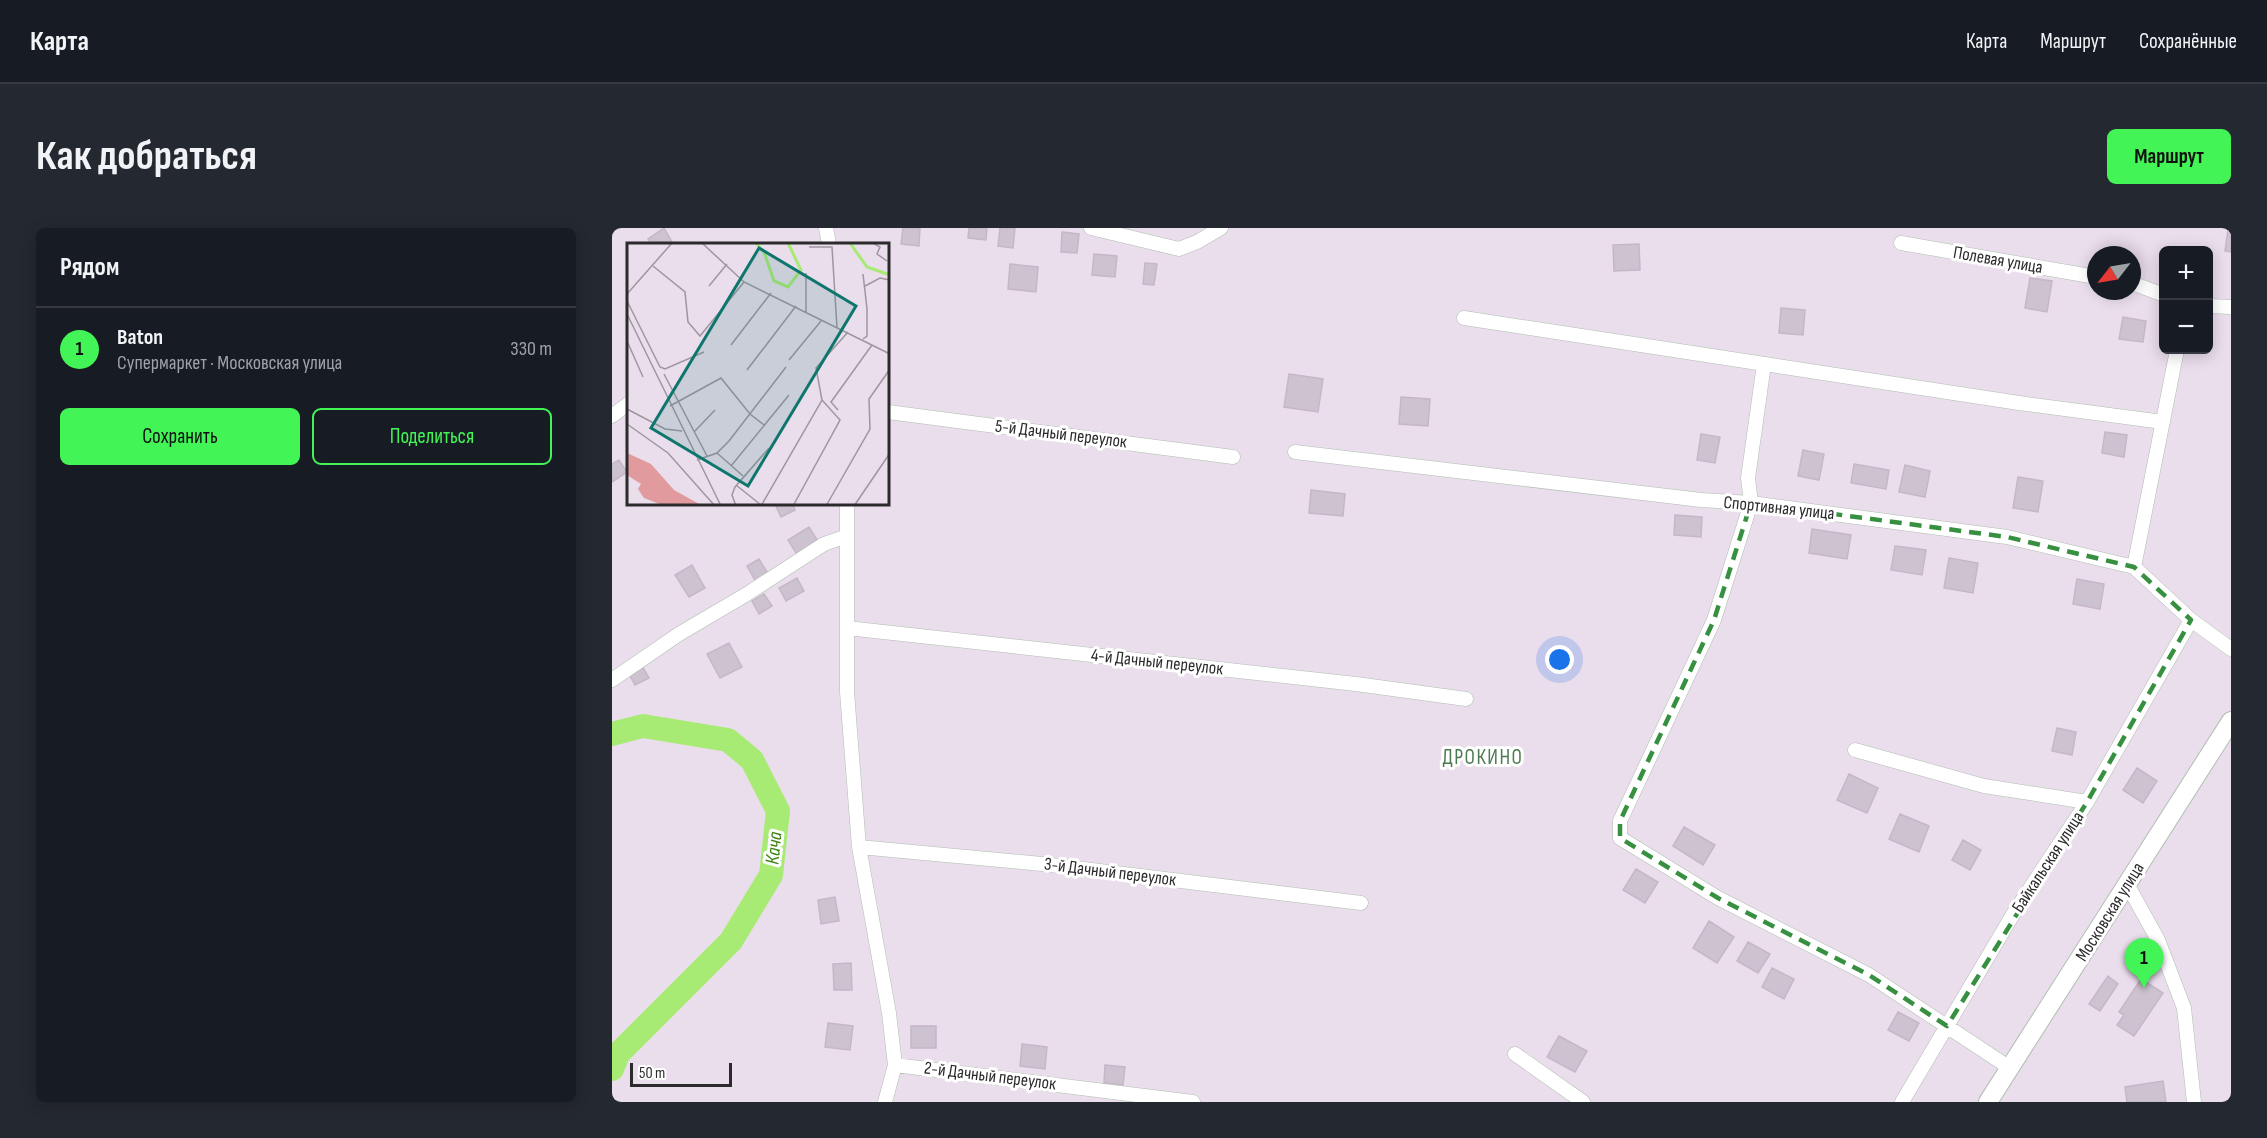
<!DOCTYPE html>
<html lang="ru">
<head>
<meta charset="utf-8">
<style>
  :root { --surface:#171b24; --page:#242831; --text:#f1f3f6; --muted:#9ea1a6; --line:#363941; --accent:#42f455 }
  body { margin:0; font-family:"Sofia Sans Condensed",sans-serif; background:var(--page); color:var(--text) }
  .controls { position:absolute; right:18px; top:18px; display:grid; overflow:hidden; border-radius:9px; box-shadow:0 3px 15px #0003 }
  .controls button { width:54px; height:54px; display:grid; place-items:center; padding:0; border:0; border-bottom:2px solid var(--line); background:var(--surface); color:var(--text); font:30px sans-serif }
  .compass { position:absolute; left:1475px; top:18px; width:54px; height:54px; border-radius:50%; background:var(--surface); box-shadow:0 3px 15px #0003; rotate:239deg }
  .scale { position:absolute; left:18px; bottom:15px; width:102px; box-sizing:border-box; padding-left:6px; border:3px solid #2b2b2b; border-top:0; font-size:16px; line-height:21px; white-space:nowrap; color:#2b2b2b; -webkit-text-stroke:4px #fff; paint-order:stroke }
  .you { position:absolute; left:948px; top:432px; width:21px; height:21px; margin:-15px; border:4px solid #fff; border-radius:50%; background:#1a73e8; box-shadow:0 0 0 9px #1a73e833 }
  .badge { display:grid; place-items:center; width:39px; height:39px; border-radius:50%; background:var(--accent); color:#111; font-size:20px; font-weight:700 }
  .pin { position:absolute; translate:-50% -50px; filter:drop-shadow(0 2px 3px #0008) }
  .pin::after { content:''; position:absolute; top:32px; width:21px; height:18px; background:inherit; clip-path:polygon(0 0,100% 0,50% 100%) }
  .list { margin:0; padding:0; list-style:none }
  h2 { display:flex; justify-content:space-between; align-items:center; height:78px; margin:0; padding:0 24px; font-size:26px }
  h2 small { font-size:20px; font-weight:400; color:var(--muted) }
  .list li { display:grid; grid-template-columns:39px 1fr auto; gap:18px; align-items:center; box-sizing:border-box; height:84px; padding:0 24px; border-top:2px solid var(--line) }
  .list b { display:block; font-size:22px; white-space:nowrap }
  .list p { margin:0; font-size:20px; white-space:nowrap; color:var(--muted) }
  .list em { font-size:20px; font-style:normal; color:var(--muted) }
  .actions { display:flex; gap:12px; padding:18px 24px }
  .actions a { flex:1; padding:14px 0; border:2px solid var(--accent); border-radius:9px; text-align:center; font-size:21px; color:var(--accent) }
  .actions .main { background:var(--accent); color:#111 }
  .map { position:relative; flex:none; width:1619px; height:874px; overflow:hidden; border-radius:9px }
  header { display:flex; align-items:center; gap:36px; box-sizing:border-box; height:84px; padding:0 30px; background:var(--surface); border-bottom:2px solid var(--line) }
  header strong { font-size:28px }
  nav { display:flex; gap:33px; margin-inline-start:auto; font-size:21px }
  .intro { display:flex; align-items:center; justify-content:space-between; box-sizing:border-box; height:144px; padding:0 36px }
  h1 { margin:0; font-size:42px }
  .button { padding:15px 27px; border-radius:9px; background:var(--accent); color:#111; font-size:21px; font-weight:700 }
  main { display:flex; gap:36px; padding:0 36px }
  aside { flex:1; background:var(--surface); border-radius:9px; box-shadow:0 3px 15px #0003 }
  .map>svg:first-child { display:block }
</style>
</head>
<body>
<header>
<strong>Карта</strong>
<nav><a>Карта</a><a>Маршрут</a><a>Сохранённые</a></nav>
</header>
<div class="intro"><h1>Как добраться</h1><a class="button">Маршрут</a></div>
<main>
<aside>
<h2>Рядом<small></small></h2>
<ul class="list">
<li><span class="badge">1</span><div><b>Baton</b><p>Супермаркет · Московская улица</p></div><em>330 m</em></li>
</ul>
<div class="actions"><a class="main">Сохранить</a><a>Поделиться</a></div>
</aside>
<div class="map">
<svg width="1619" height="874" viewBox="0 0 1619 874">
  <rect width="100%" height="100%" fill="#eaddec"/>
  <g fill="none" stroke-linecap="round" stroke-linejoin="round">
    <path stroke="#a8eb74" stroke-width="24" d="M 0,506 L 31,498 L 116,512 L 140,532 L 166,583 L 159,647 L 119,713 L 6,826 L 0,841"/>
  </g>
  <path fill="#cdc2cf" stroke="#c6b7c7" stroke-width="1.5" d="M 52,0 L 60,14 L 56,16 L 40,16 L 36,11 Z
    M 291,0 L 308,0 L 307,18 L 289,16 Z
    M 357,0 L 375,0 L 374,12 L 356,10 Z
    M 388,0 L 403,0 L 401,20 L 386,18 Z
    M 1616,2 L 1619,2 L 1619,24 L 1613,23 Z
    M 450,4 L 467,6 L 465,25 L 449,24 Z
    M 1027,16 L 1028,42 L 1002,43 L 1001,17 Z
    M 482,26 L 505,28 L 503,49 L 480,47 Z
    M 533,35 L 545,36 L 542,57 L 531,56 Z
    M 398,36 L 426,39 L 424,64 L 396,61 Z
    M 1418,50 L 1440,53 L 1435,84 L 1413,80 Z
    M 1169,80 L 1193,82 L 1191,107 L 1167,105 Z
    M 1511,89 L 1534,93 L 1531,114 L 1507,111 Z
    M 677,146 L 711,151 L 706,184 L 672,179 Z
    M 789,169 L 818,171 L 816,198 L 787,196 Z
    M 1493,204 L 1515,207 L 1512,229 L 1490,225 Z
    M 1089,206 L 1108,209 L 1103,235 L 1085,232 Z
    M 1191,222 L 1212,226 L 1207,252 L 1186,248 Z
    M 7,232 L 15,244 L 0,254 L 0,236 Z
    M 1242,236 L 1277,242 L 1274,261 L 1239,255 Z
    M 1293,237 L 1318,243 L 1313,269 L 1287,264 Z
    M 1406,249 L 1431,253 L 1426,284 L 1401,280 Z
    M 699,262 L 733,266 L 731,288 L 697,285 Z
    M 163,276 L 181,276 L 183,282 L 169,289 Z
    M 1063,287 L 1090,289 L 1089,309 L 1062,307 Z
    M 197,299 L 207,315 L 186,328 L 176,312 Z
    M 1200,301 L 1239,307 L 1235,331 L 1197,325 Z
    M 1283,318 L 1314,322 L 1310,347 L 1279,342 Z
    M 1337,330 L 1366,335 L 1361,365 L 1332,360 Z
    M 147,331 L 157,347 L 144,354 L 135,338 Z
    M 80,337 L 93,360 L 77,369 L 63,347 Z
    M 185,350 L 192,363 L 174,373 L 167,360 Z
    M 1465,351 L 1492,356 L 1488,381 L 1461,376 Z
    M 152,366 L 160,378 L 147,386 L 140,373 Z
    M 117,415 L 130,439 L 108,450 L 95,426 Z
    M 30,438 L 37,450 L 23,457 L 17,446 Z
    M 1445,500 L 1464,504 L 1460,527 L 1440,523 Z
    M 1525,540 L 1545,553 L 1531,575 L 1511,562 Z
    M 1237,546 L 1266,560 L 1255,585 L 1225,572 Z
    M 1288,586 L 1317,598 L 1307,624 L 1277,611 Z
    M 1072,599 L 1103,617 L 1091,637 L 1061,618 Z
    M 1351,612 L 1369,622 L 1358,642 L 1340,632 Z
    M 1024,641 L 1046,654 L 1033,675 L 1011,662 Z
    M 223,669 L 227,693 L 209,696 L 206,672 Z
    M 1097,693 L 1122,709 L 1105,735 L 1081,720 Z
    M 1136,714 L 1158,726 L 1146,745 L 1125,733 Z
    M 239,735 L 240,762 L 222,762 L 221,736 Z
    M 1160,740 L 1182,751 L 1172,771 L 1150,759 Z
    M 1496,748 L 1506,756 L 1488,783 L 1477,776 Z
    M 1529,751 L 1551,765 L 1522,808 L 1505,797 L 1512,787 L 1507,784 Z
    M 1286,784 L 1307,795 L 1297,813 L 1276,802 Z
    M 216,795 L 241,798 L 238,822 L 213,819 Z
    M 299,798 L 324,798 L 324,820 L 299,820 Z
    M 947,808 L 975,823 L 963,844 L 935,829 Z
    M 410,816 L 435,819 L 433,841 L 408,838 Z
    M 493,837 L 513,839 L 511,857 L 492,855 Z
    M 1551,853 L 1554,874 L 1515,874 L 1513,859 Z"/>
  <g fill="none" stroke-linecap="round" stroke-linejoin="round">
    <g stroke="#b1beb2" stroke-width="15">
      <path id="street" d="M 214,0 L 217,16
        M 479,0 L 567,21 L 585,14 L 609,0
        M 1289,15 L 1484,49
        M 1520,55 L 1552,67
        M 1596,78 L 1619,79
        M 852,90 L 1407,175 L 1551,194
        M 1152,136 L 1136,250 L 1139,275 L 1102,392 L 1008,593 L 1008,610 L 1106,670 L 1257,747 L 1398,840
        M 276,184 L 621,229
        M 0,188 L 16,176
        M 683,224 L 1089,272 L 1139,275 L 1395,309 L 1522,339 L 1579,392 L 1619,421
        M 235,276 L 235,464 L 247,619 L 277,785 L 283,837 L 273,874
        M 1522,339 L 1565,122
        M 235,400 L 744,456 L 854,471
        M 0,452 L 67,406 L 135,366 L 212,316 L 235,308
        M 1243,522 L 1372,558 L 1475,574
        M 247,619 L 430,636 L 749,675
        M 1515,656 L 1546,712 L 1572,780 L 1582,874
        M 903,826 L 971,874
        M 283,837 L 581,874
        M 1290,874 L 1403,683 L 1475,574 L 1579,392"/>
    </g>
    <g stroke="#b1beb2" stroke-width="20">
      <path id="secondary" d="M 1376,874 L 1619,493"/>
    </g>
    <use href="#street" stroke="#fff" stroke-width="14"/>
    <use href="#secondary" stroke="#fff" stroke-width="18"/>
  </g>
  <path fill="none" stroke="#369040" stroke-width="4.5" stroke-dasharray="12 8" stroke-linejoin="round" d="M 1139,275 L 1395,309 L 1522,339 L 1579,392 L 1475,574 L 1335,798 L 1257,747 L 1106,670 L 1008,610 L 1008,593 L 1102,392 Z"/>
  <g text-anchor="middle" dominant-baseline="central" stroke-width="6" stroke-linejoin="round" paint-order="stroke">
    <g font-size="18" fill="#2b2b2b" stroke="#fff">
      <text transform="translate(1386 32) rotate(10)">Полевая улица</text>
      <text transform="translate(449 206) rotate(7)">5-й Дачный переулок</text>
      <text transform="translate(1167 280) rotate(6)">Спортивная улица</text>
      <text transform="translate(545 434) rotate(6)">4-й Дачный переулок</text>
      <text transform="translate(1436 634) rotate(-57)">Байкальская улица</text>
      <text transform="translate(498 644) rotate(7)">3-й Дачный переулок</text>
      <text transform="translate(1498 684) rotate(-58)">Московская улица</text>
      <text transform="translate(378 848) rotate(7)">2-й Дачный переулок</text>
    </g>
    <g font-size="20" font-style="italic" fill="#3c8312" stroke="#fff">
      <text transform="translate(162 620) rotate(-84)">Кача</text>
    </g>
    <g font-size="21" letter-spacing="1.5" fill="#4c7a51" stroke="#fff">
      <text x="871" y="529">ДРОКИНО</text>
    </g>
  </g>
  <g transform="translate(15 15)">
    <rect width="262" height="262" fill="#eaddec"/>
    <path d="M 0,210 L 24,221 L 47,247 L 74,262 L 35,262 L 17,255 L 11,246 L 14,241 L 0,232 Z" fill="#e19b9f"/>
    <path fill="none" stroke="#a8eb74" stroke-width="3" d="M 129,0 L 137,9 L 147,38 L 161,44 L 174,27 L 161,0M 223,0 L 240,24 L 263,32"/>
    <path fill="none" stroke="#9e969f" stroke-width="1.5" d="M 75,0 L 117,39 L 263,111M 246,0 L 253,4 L 250,11 L 260,18M 182,4 L 205,4 L 210,85M 26,23 L 58,49 L 61,79 L 73,93 L 117,39M 179,30 L 179,69M 236,31 L 240,66 L 240,93 L 236,96M 82,43 L 100,21M 238,43 L 253,35 L 263,37M 0,51 L 45,0M 0,58 L 33,124 L 38,126 L 77,109M 0,71 L 94,263M 0,98 L 16,134M 104,102 L 144,50M 162,117 L 194,78M 120,127 L 169,63M 37,131 L 80,213M 43,163 L 94,135 L 123,171 L 137,182M 0,166 L 38,186 L 55,188M 211,167 L 204,159 L 245,102M 0,181 L 41,210 L 88,263M 67,189 L 88,167M 90,210 L 116,233M 70,217 L 90,210 L 102,198 L 159,124M 104,223 L 162,152M 109,242 L 134,262M 109,263 L 105,252 L 108,244 L 142,205M 134,263 L 195,157 L 189,125 L 221,89M 166,263 L 213,177 L 195,157M 199,263 L 243,186 L 242,156 L 263,126M 227,263 L 263,210"/>
    <path fill="#0f766e" fill-opacity="0.15" stroke="#0f766e" stroke-width="3" d="M 132,5 L 229,63 L 121,243 L 24,185 Z"/>
    <rect width="262" height="262" fill="none" stroke="#2b2b2b" stroke-width="3"/>
  </g>
</svg>
<div class="controls">
<button>+</button>
<button>−</button>
</div>
<svg class="compass" viewBox="-18 -18 36 36"><path d="M0-13l5 13h-10z" fill="#e53935"/><path d="M0 13l5-13h-10z" fill="#9ea1a6"/></svg>
<div class="scale">50 m</div>
<div class="you"></div>
<div class="pin badge" style="left:1532px;top:760px">1</div>
</div>
</main>
</body>
</html>
